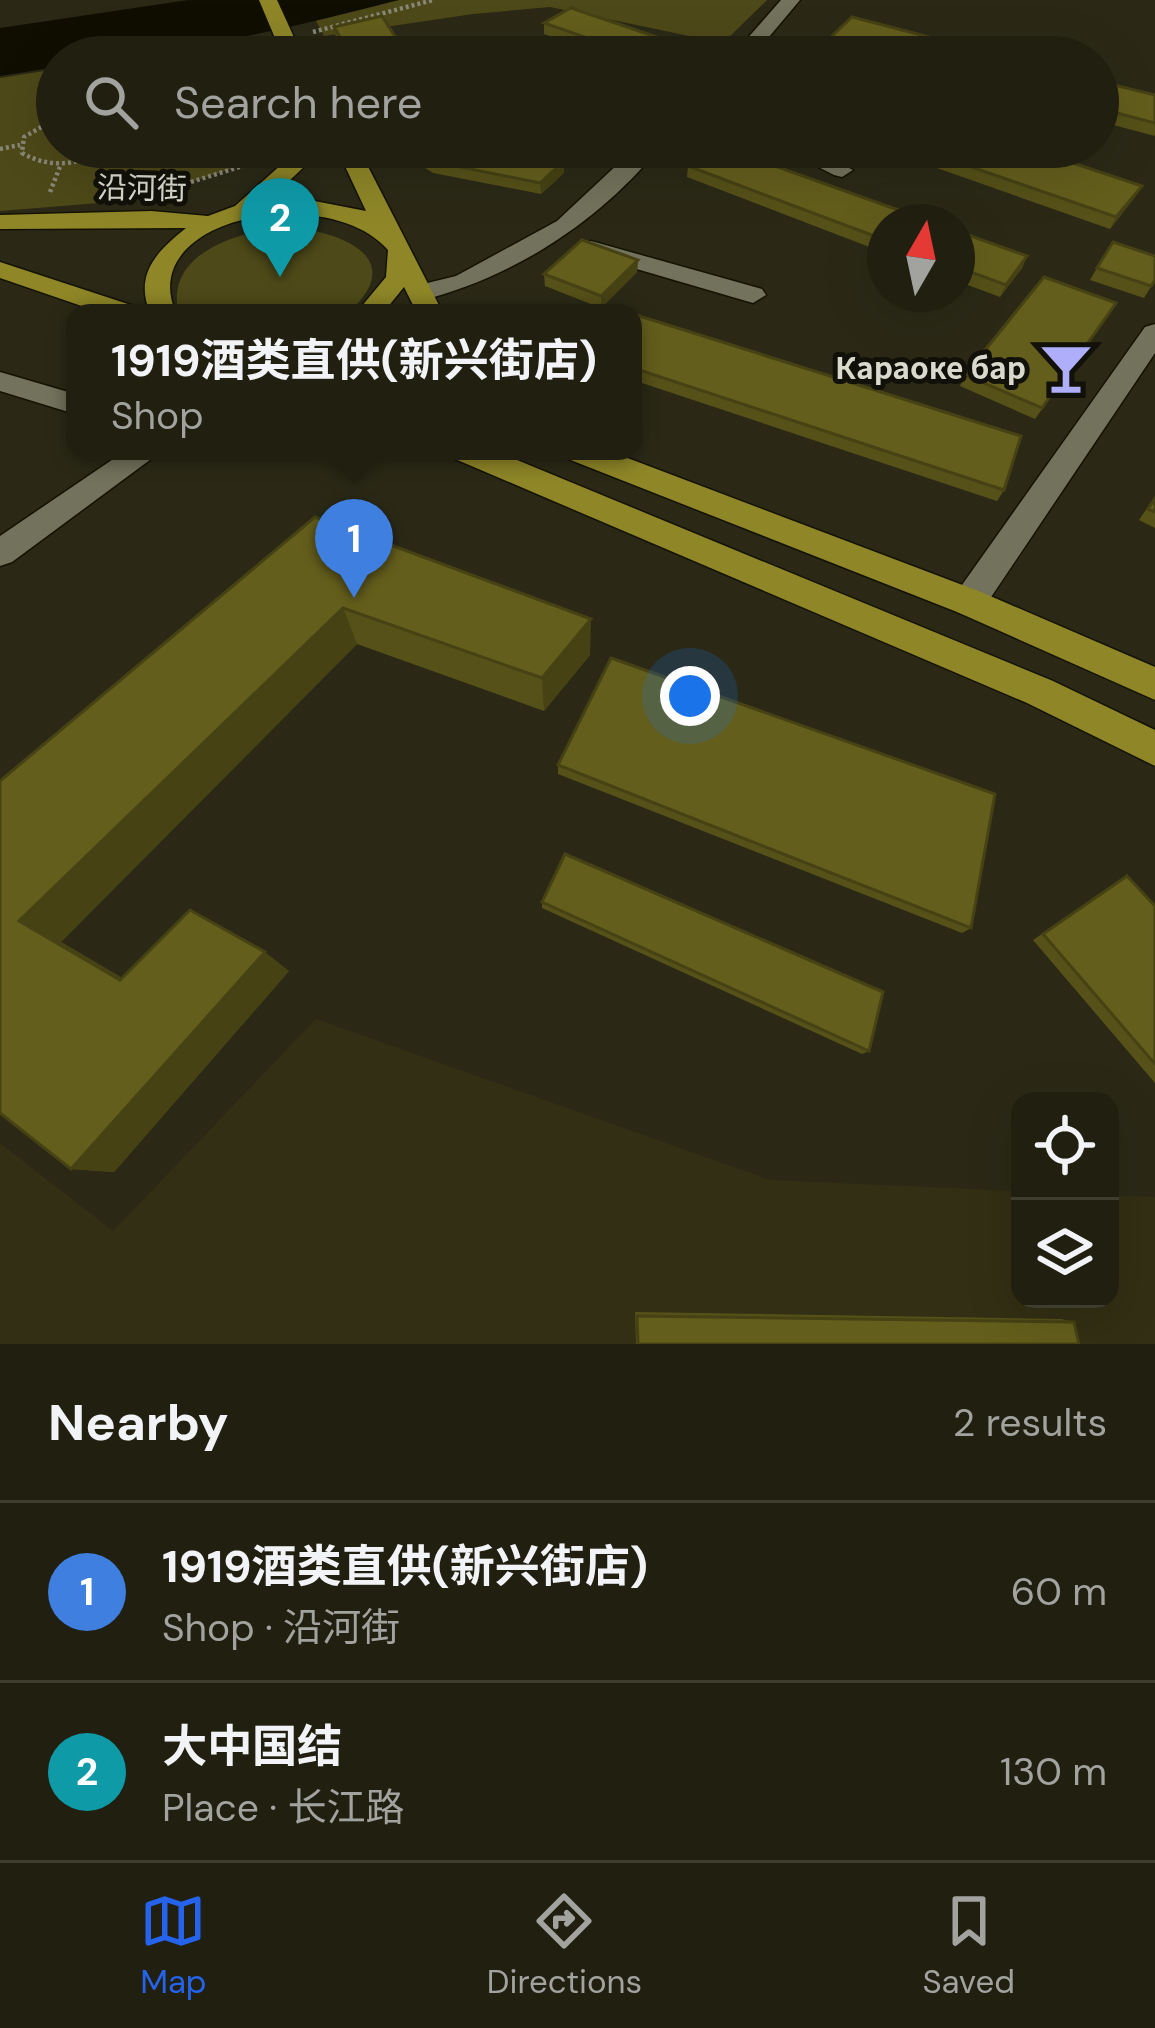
<!DOCTYPE html>
<html lang="en">
<head>
<meta charset="utf-8">
<style>
  :root { --surface:#201f10; --page:#282719; --text:#f1f3f6; --muted:#a2a29f; --line:#3d3d30; --accent:#2563eb }
  body { margin:0; font-family:"DM Sans","Noto Sans SC",sans-serif; background:var(--page); color:var(--text) }
  .controls { position:absolute; right:36px; bottom:36px; display:grid; overflow:hidden; border-radius:24px; box-shadow:0 12px 48px #0002 }
  .controls button { width:108px; height:108px; display:grid; place-items:center; padding:0; border:0; border-bottom:3px solid var(--line); background:var(--surface); color:var(--text); font:60px sans-serif }
  .compass { position:absolute; left:867px; top:204px; width:108px; height:108px; border-radius:50%; background:var(--surface); box-shadow:0 12px 48px #0002; rotate:9deg }
  .you { position:absolute; left:690px; top:696px; width:42px; height:42px; margin:-30px; border:9px solid #fff; border-radius:50%; background:#1a73e8; box-shadow:0 0 0 18px #1a73e833 }
  .badge { display:grid; place-items:center; width:78px; height:78px; border-radius:50%; background:var(--accent); color:#fff; font-size:39px; font-weight:700 }
  .pin { position:absolute; translate:-50% -99px; filter:drop-shadow(0 3px 6px #0008) }
  .pin::after { content:''; position:absolute; top:63px; width:42px; height:36px; background:inherit; clip-path:polygon(0 0,100% 0,50% 100%) }
  .popup { position:absolute; left:66px; top:304px; width:576px; height:156px; box-sizing:border-box; display:grid; place-content:center; border-radius:24px; background:var(--surface); filter:drop-shadow(0 3px 9px #0005); font-size:39px; white-space:nowrap; color:var(--muted) }
  .popup b { font-size:45px; color:var(--text) }
  .popup::after { content:''; position:absolute; left:50%; top:100%; margin-left:-24px; border:24px solid transparent; border-top-color:var(--surface) }
  .list { margin:0; padding:0; list-style:none }
  h2 { display:flex; justify-content:space-between; align-items:center; height:156px; margin:0; padding:0 48px; font-size:51px }
  h2 small { font-size:39px; font-weight:400; color:var(--muted) }
  .list li { display:grid; grid-template-columns:78px 1fr auto; gap:36px; align-items:center; box-sizing:border-box; height:180px; padding:0 48px; border-top:3px solid var(--line) }
  .list b { display:block; font-size:45px; white-space:nowrap }
  .list p { margin:0; font-size:39px; white-space:nowrap; color:var(--muted) }
  .list em { font-size:39px; font-style:normal; color:var(--muted) }
  .icon { flex:none; width:66px; height:66px; fill:none; stroke:currentColor; stroke-width:2; stroke-linecap:round; stroke-linejoin:round }
  .map { position:relative; flex:none; width:1155px; height:1344px; overflow:hidden }
  .search { position:absolute; background:var(--surface); box-shadow:0 12px 48px #0002; left:36px; right:36px; top:36px; height:132px; display:flex; align-items:center; gap:30px; box-sizing:border-box; padding:0 42px; border-radius:66px; color:var(--muted); font-size:45px }
  .sheet { height:516px; background:var(--surface) }
  nav { display:flex; justify-content:space-around; align-items:center; box-sizing:border-box; height:168px; border-top:3px solid var(--line); background:var(--surface); font-size:33px; color:var(--muted) }
  nav a { display:grid; justify-items:center; gap:6px }
  nav .on { color:var(--accent) }
  .map>svg:first-child { display:block }
</style>
</head>
<body>
<div class="map">
<svg width="1155" height="1344" viewBox="0 0 1155 1344">
  <rect width="100%" height="100%" fill="#2b2916"/>
  <path fill="#322f14" d="M 316,1019 L 770,1180 L 1020,1191 L 1020,1299 L 1110,1299 L 1110,1195 L 1155,1197 L 1155,1344 L 0,1344 L 0,1143 L 113,1231 Z"/>
  <path fill="#4e4918" d="M 305,0 L 767,0 L 723,43 L 550,7 L 473,14 L 324,36 Z
    M 57,69 L 57,147 L 278,147 L 265,158 L 136,200 L 0,211 L 0,78 Z
    M 283,227 C 333,229 413,255 348,313 L 178,311 C 167,252 237,233 283,227 Z"/>
  <path fill="#100e00" d="M 188,0 L 399,0 C 285,29 175,57 57,57 L 57,67 L 0,76 L 0,28 Z"/>
  <g fill="none" stroke-linecap="round" stroke-linejoin="round">
    <g stroke="#141202" stroke-width="3">
      <path id="minor" d="M 781,0 L 800,0 L 752,57 L 731,57 Z
        M 636,147 L 660,147 C 599,222 514,277 420,301 L 407,293 L 411,287 L 456,276 L 557,221 Z
        M 779,147 L 808,147 L 853,170 L 842,177 L 834,175 Z
        M 591,241 L 762,289 L 766,295 L 753,303 L 582,253 L 579,248 Z
        M 1155,324 L 1155,353 L 981,612 L 969,616 L 957,612 L 952,602 L 957,592 L 1145,327 Z
        M 0,372 L 75,394 L 75,414 L 0,391 Z
        M 125,451 L 162,451 L 12,562 L 0,566 L 0,536 Z"/>
    </g>
    <g stroke="#141202" stroke-width="3">
      <path id="major" d="M 259,0 L 277,0 L 303,57 L 283,57 Z
        M 301,147 L 325,147 L 269,200 L 299,198 L 366,211 L 336,147 L 358,147 L 443,313 L 417,313 L 404,287 L 383,313 L 356,313 L 386,277 L 388,250 C 328,181 134,217 176,313 L 150,313 C 134,274 157,251 186,228 L 0,229 L 0,215 L 151,211 L 208,216 L 235,206 Z
        M 0,262 L 137,307 L 141,313 L 102,313 L 0,278 Z
        M 451,451 L 495,451 L 1053,681 L 1155,730 L 1155,766 L 1027,703 L 455,459 Z
        M 564,451 L 609,451 L 981,592 L 1155,667 L 1155,700 L 957,612 L 568,459 Z"/>
    </g>
    <path stroke="#888778" stroke-width="4.5" stroke-dasharray="3 3" stroke-linecap="butt" d="M 313,32 L 433,0
      M 236,57 L 258,50
      M 57,118 L 24,137 L 22,153 C 53,171 84,163 114,147
      M 0,149 L 20,145
      M 168,189 L 246,165
      M 50,192 L 61,164"/>
    <use href="#minor" fill="#73725c" fill-rule="evenodd"/>
    <use href="#major" fill="#8e8627" fill-rule="evenodd"/>
  </g>
  <path fill="#565118" d="M 544,23 L 698,57 L 609,57 L 544,34 Z
    M 334,27 L 408,57 L 347,57 L 336,38 Z
    M 831,37 L 1006,57 L 862,57 L 828,48 Z
    M 1098,81 L 1155,95 L 1155,136 L 1098,121 Z
    M 400,147 L 516,147 L 564,173 L 541,194 L 433,173 L 403,153 Z
    M 877,147 L 1025,147 L 1142,186 L 1135,197 L 1110,229 Z
    M 688,166 L 885,222 L 885,253 L 687,177 Z
    M 957,231 L 1027,256 L 1022,268 L 1000,297 L 957,281 Z
    M 638,260 L 637,272 L 601,308 L 545,286 L 544,274 Z
    M 1097,268 L 1155,280 L 1144,298 L 1090,280 Z
    M 633,314 L 1004,490 L 997,501 L 633,380 Z
    M 1109,315 L 1035,419 L 960,386 L 965,375 Z
    M 1155,496 L 1155,528 L 1139,520 Z
    M 315,517 L 590,655 L 544,711 L 357,644 L 61,942 L 122,978 L 289,971 L 114,1172 L 71,1169 L 0,781 Z
    M 558,765 L 971,928 L 962,933 L 558,774 Z
    M 1127,876 L 1155,906 L 1155,1083 L 1033,940 Z
    M 542,902 L 869,1051 L 862,1054 L 542,908 Z
    M 635,1312 L 1061,1319 L 1074,1322 L 1079,1344 L 636,1344 Z"/>
  <path fill="#464214" d="M 564,161 L 564,173 L 541,194 L 540,183 Z
    M 1142,186 L 1135,197 L 1110,229 L 1116,217 Z
    M 1027,256 L 1022,268 L 1000,297 L 1006,285 Z
    M 638,260 L 637,272 L 601,308 L 601,296 Z
    M 343,608 L 357,644 L 61,942 L 155,997 L 120,980 L 19,921 Z
    M 591,619 L 590,655 L 544,711 L 542,678 Z
    M 265,952 L 289,971 L 114,1172 L 71,1169 Z"/>
  <path fill="#645e1c" stroke="#464214" stroke-width="3" d="M 571,8 L 698,51 L 689,57 L 642,57 L 544,23 Z
    M 382,16 L 408,57 L 352,57 L 334,27 Z
    M 852,17 L 1006,57 L 907,57 L 831,37 Z
    M 1098,81 L 1155,95 L 1155,123 L 1098,108 Z
    M 410,147 L 516,147 L 564,161 L 540,183 L 431,161 Z
    M 710,147 L 722,147 L 932,222 L 885,222 L 885,240 L 688,166 Z
    M 914,147 L 1025,147 L 1142,186 L 1116,217 Z
    M 957,231 L 1027,256 L 1006,285 L 957,267 Z
    M 582,240 L 638,260 L 601,296 L 544,274 Z
    M 1113,242 L 1155,256 L 1155,280 L 1151,286 L 1097,268 Z
    M 1044,277 L 1116,303 L 1042,408 L 965,375 Z
    M 613,308 L 628,313 L 609,313 Z
    M 633,314 L 1021,436 L 1004,490 L 633,368 Z
    M 1155,499 L 1155,512 L 1148,509 Z
    M 315,517 L 591,619 L 542,678 L 343,608 L 19,921 L 120,980 L 190,910 L 265,952 L 71,1169 L 0,1113 L 0,781 Z
    M 611,658 L 995,794 L 971,928 L 558,765 Z
    M 565,854 L 883,992 L 869,1051 L 542,902 Z
    M 1127,876 L 1155,906 L 1155,1064 L 1043,934 Z
    M 637,1316 L 1074,1322 L 1079,1344 L 638,1344 Z"/>
  <defs>
    <g id="bar-bare" transform="scale(4.14)"><path d="M-6-5H6L.8 .8V4.5H3.5V6h-7V4.5H-.8V.8Z" fill="#aeaefb" stroke="#121109" stroke-width="2.5" paint-order="stroke"/></g>
  </defs>
  <g fill-rule="evenodd">
    <use href="#bar-bare" x="1066" y="368"/>
  </g>
  <g text-anchor="middle" dominant-baseline="central" stroke-width="10" stroke-linejoin="round" paint-order="stroke">
    <g font-size="30" fill="#dad9cd" stroke="#121109">
      <text transform="translate(142 188) rotate(1)">沿河街</text>
    </g>
    <g font-size="30" font-weight="bold" fill="#dad9cd" stroke="#121109" text-anchor="end">
      <text x="1026" y="368">Караоке бар</text>
    </g>
  </g>
</svg>
<div class="controls">
<button><svg class="icon" aria-label="locate" viewBox="0 0 24 24"><circle cx="12" cy="12" r="6"/><path d="M12 2v4M12 18v4M2 12h4M18 12h4"/></svg></button>
<button><svg class="icon" aria-label="layers" viewBox="0 0 24 24"><path d="M12 4l9 5-9 5-9-5zM3 14l9 5 9-5"/></svg></button>
</div>
<svg class="compass" viewBox="-18 -18 36 36"><path d="M0-13l5 13h-10z" fill="#e53935"/><path d="M0 13l5-13h-10z" fill="#a2a29f"/></svg>
<div class="you"></div>
<div class="pin badge" style="left:354px;top:598px;background:#3f7fe0">1</div>
<div class="popup"><b>1919酒类直供(新兴街店)</b>Shop</div>
<div class="pin badge" style="left:280px;top:277px;background:#0f9aa8">2</div>
<div class="search"><svg class="icon" aria-label="search" viewBox="0 0 24 24"><circle cx="10" cy="10" r="6"/><path d="M15 15l6 6"/></svg>Search here</div>
</div>
<section class="sheet">
<h2>Nearby<small>2 results</small></h2>
<ul class="list">
<li><span class="badge" style="background:#3f7fe0">1</span><div><b>1919酒类直供(新兴街店)</b><p>Shop · 沿河街</p></div><em>60 m</em></li>
<li><span class="badge" style="background:#0f9aa8">2</span><div><b>大中国结</b><p>Place · 长江路</p></div><em>130 m</em></li>
</ul>
</section>
<nav>
<a class="on"><svg class="icon" aria-label="map" viewBox="0 0 24 24"><path d="M3 6l6-2 6 2 6-2v14l-6 2-6-2-6 2zM9 4v14M15 6v14"/></svg>Map</a>
<a><svg class="icon" aria-label="directions" viewBox="0 0 24 24"><path d="M12 3l9 9-9 9-9-9zM9 14v-3h6M13 9l2 2-2 2"/></svg>Directions</a>
<a><svg class="icon" aria-label="saved" viewBox="0 0 24 24"><path d="M7 4h10v16l-5-4-5 4z"/></svg>Saved</a>
</nav>
</body>
</html>
